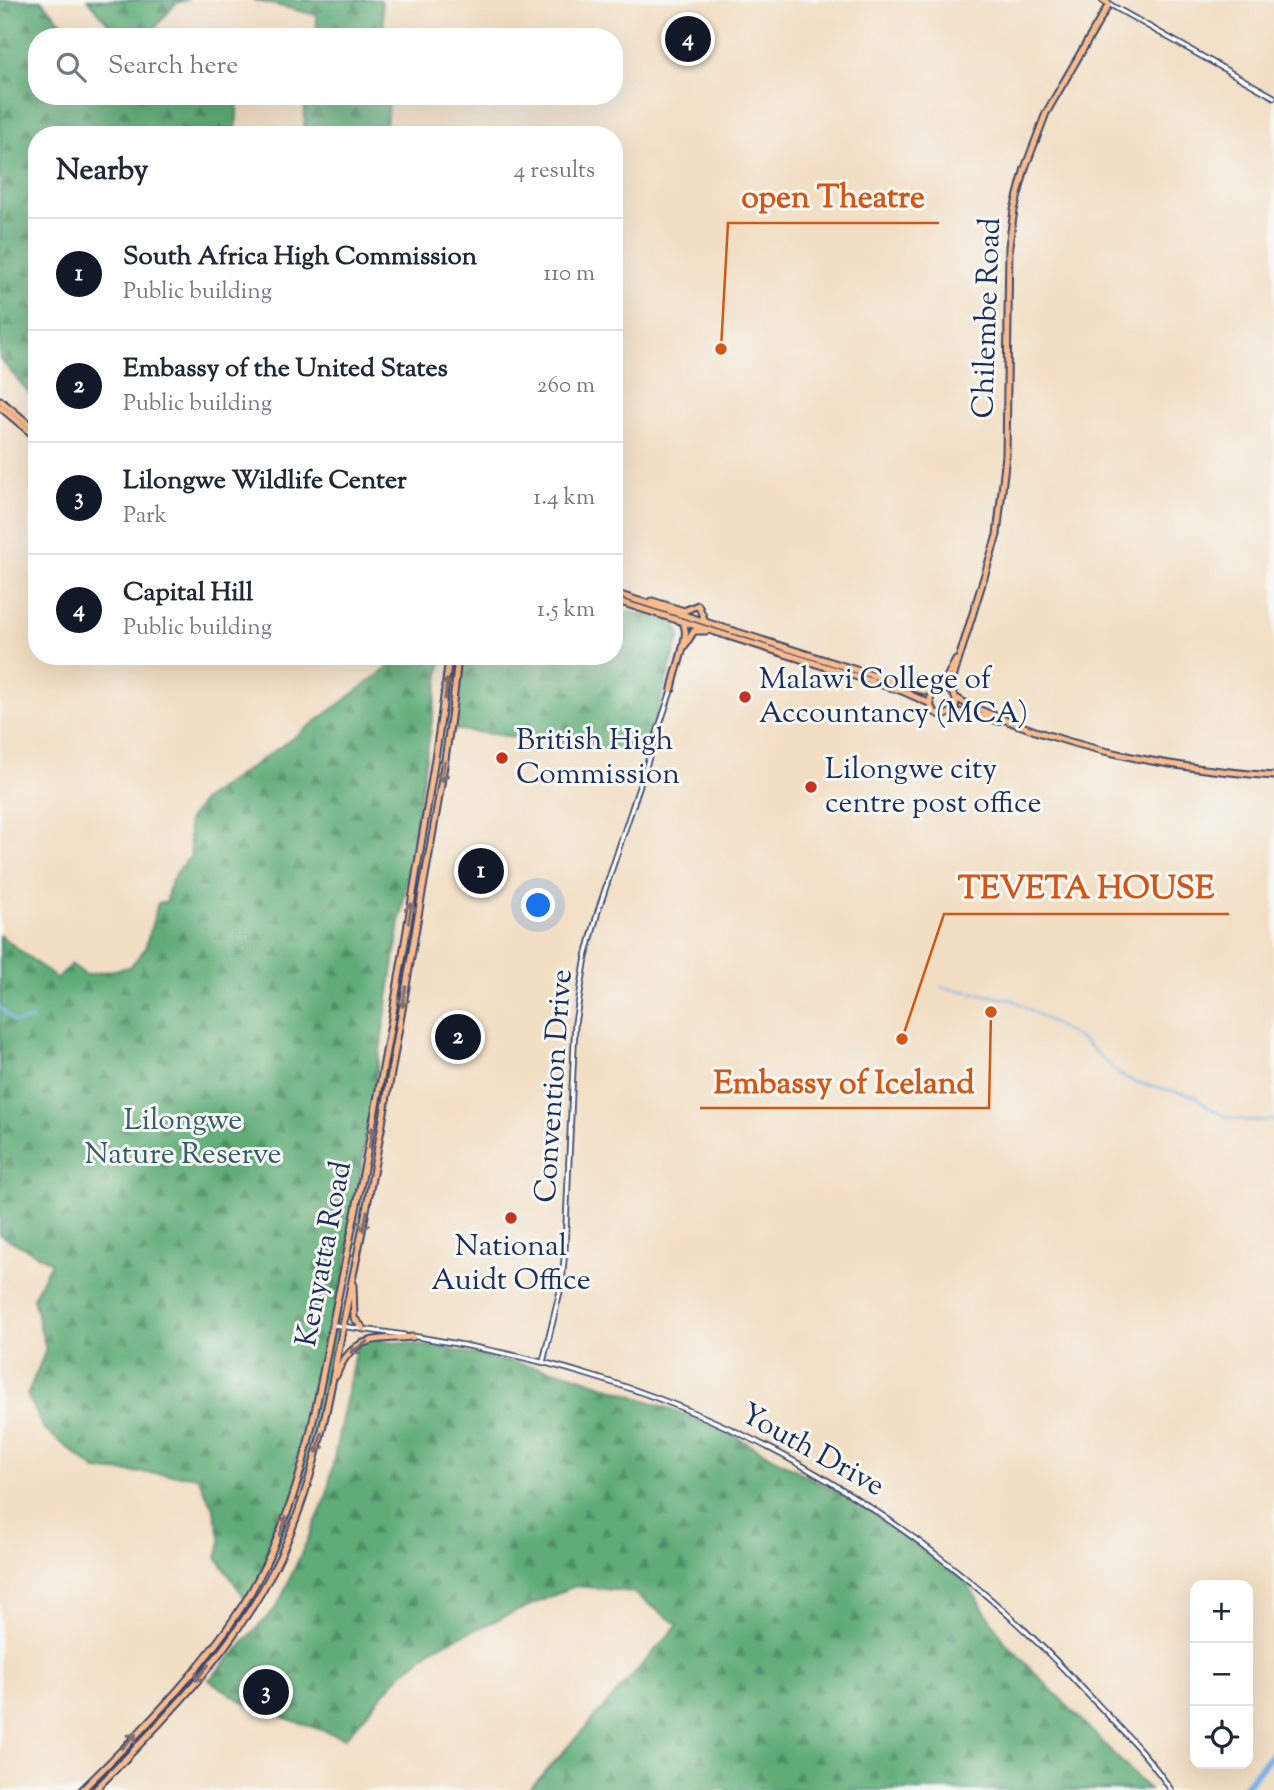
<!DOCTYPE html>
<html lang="en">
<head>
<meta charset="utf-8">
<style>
  :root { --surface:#fff; --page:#f6f6f7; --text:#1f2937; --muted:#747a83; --line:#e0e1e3; --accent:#111827 }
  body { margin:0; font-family:"Sorts Mill Goudy",serif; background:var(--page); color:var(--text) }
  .controls { position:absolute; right:21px; bottom:21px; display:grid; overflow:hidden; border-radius:14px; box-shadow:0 7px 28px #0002 }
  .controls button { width:63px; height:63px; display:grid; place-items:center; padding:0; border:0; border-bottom:2px solid var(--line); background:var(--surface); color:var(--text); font:35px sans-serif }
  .you { position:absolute; left:539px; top:906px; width:24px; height:24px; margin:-18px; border:5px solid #fff; border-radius:50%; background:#1a73e8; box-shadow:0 0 0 10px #1a73e833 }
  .badge { display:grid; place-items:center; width:46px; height:46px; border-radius:50%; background:var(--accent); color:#fff; font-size:23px; font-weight:700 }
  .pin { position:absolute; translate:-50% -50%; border:4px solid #fff; box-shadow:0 2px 7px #0006 }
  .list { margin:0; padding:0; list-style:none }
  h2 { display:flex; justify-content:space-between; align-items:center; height:91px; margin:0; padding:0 28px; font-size:30px }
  h2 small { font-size:23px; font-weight:400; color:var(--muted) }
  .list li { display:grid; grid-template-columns:46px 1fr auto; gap:21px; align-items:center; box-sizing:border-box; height:112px; padding:0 28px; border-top:2px solid var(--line) }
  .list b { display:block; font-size:26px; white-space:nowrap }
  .list p { margin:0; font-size:23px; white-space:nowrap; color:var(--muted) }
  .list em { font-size:23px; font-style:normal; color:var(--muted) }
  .icon { flex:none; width:38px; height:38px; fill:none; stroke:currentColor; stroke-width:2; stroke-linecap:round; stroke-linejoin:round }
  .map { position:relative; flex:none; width:1274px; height:1790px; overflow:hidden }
  .search { position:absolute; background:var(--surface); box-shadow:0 7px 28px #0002; left:28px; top:28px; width:595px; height:77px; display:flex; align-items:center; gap:18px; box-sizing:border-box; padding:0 24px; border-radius:28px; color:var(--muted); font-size:26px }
  .panel { position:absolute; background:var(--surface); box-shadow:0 7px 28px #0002; left:28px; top:126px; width:595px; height:539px; border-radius:28px }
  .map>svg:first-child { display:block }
</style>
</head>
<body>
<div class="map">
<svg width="1274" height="1790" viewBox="0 0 1274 1790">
  <defs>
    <pattern id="forest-firs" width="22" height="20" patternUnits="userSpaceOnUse" patternTransform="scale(1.75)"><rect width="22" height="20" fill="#5fac77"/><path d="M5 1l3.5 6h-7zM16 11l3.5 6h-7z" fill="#4e8c65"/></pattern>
  </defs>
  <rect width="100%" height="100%" fill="#f6f6f2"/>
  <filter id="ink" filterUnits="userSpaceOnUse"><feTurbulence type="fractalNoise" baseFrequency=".0143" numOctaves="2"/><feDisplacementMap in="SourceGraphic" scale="14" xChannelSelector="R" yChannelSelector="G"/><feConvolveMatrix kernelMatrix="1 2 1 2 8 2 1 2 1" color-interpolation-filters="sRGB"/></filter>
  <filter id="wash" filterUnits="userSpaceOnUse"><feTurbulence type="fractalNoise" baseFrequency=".00686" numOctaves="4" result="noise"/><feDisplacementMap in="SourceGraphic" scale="28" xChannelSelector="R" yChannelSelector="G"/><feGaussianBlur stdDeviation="1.57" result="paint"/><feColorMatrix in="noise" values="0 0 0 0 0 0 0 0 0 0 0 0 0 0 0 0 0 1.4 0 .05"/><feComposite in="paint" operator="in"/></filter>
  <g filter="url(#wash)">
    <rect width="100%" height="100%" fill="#f2dec3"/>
    <path fill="url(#forest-firs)" stroke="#3d6e6a" stroke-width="2" d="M 0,0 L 41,0 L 75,37 L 37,37 L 37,96 L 238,96 L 236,135 L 37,135 L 37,402 L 0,359 Z
      M 88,0 L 188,0 L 176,3 L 147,37 L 120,37 Z
      M 254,0 L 381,0 L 385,37 L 318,37 L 316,15 Z
      M 311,96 L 389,96 L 385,135 L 304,135 L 305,106 Z
      M 614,609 L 667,620 L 676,625 L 680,634 L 645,753 L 451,729 L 463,656 L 614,656 Z
      M 404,656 L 442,656 L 324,1405 L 311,1459 L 293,1510 L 247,1601 L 217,1558 L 221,1541 L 214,1510 L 197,1476 L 96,1470 L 45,1430 L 27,1395 L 46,1350 L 33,1298 L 51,1262 L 0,1235 L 0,935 L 57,979 L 71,964 L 86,975 L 130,967 L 145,949 L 158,903 L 167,902 C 167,884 178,868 191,856 L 188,821 L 203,800 L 303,731 Z
      M 358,1337 L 442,1348 L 571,1374 L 671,1409 L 736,1437 L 859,1504 L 966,1582 L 1005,1642 L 1149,1790 L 529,1790 L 678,1625 L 632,1592 L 575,1586 L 435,1647 L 400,1675 L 345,1738 L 250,1706 L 209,1680 L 277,1607 L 326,1499 Z"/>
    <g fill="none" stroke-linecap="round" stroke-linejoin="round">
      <path stroke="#79b5eb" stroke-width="2" d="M 941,987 L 1013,1000 L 1085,1042 L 1120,1075 L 1135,1082 L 1195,1096 L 1211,1109 L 1227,1117 L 1251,1121 L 1274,1120
        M 0,1007 L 14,1022 L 32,1020"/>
      <path stroke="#79b5eb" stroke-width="7" d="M 1242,1790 L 1274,1752"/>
    </g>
  </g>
  <g filter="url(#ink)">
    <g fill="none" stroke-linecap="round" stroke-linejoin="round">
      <g stroke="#3b496d" stroke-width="7">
        <path id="minor" d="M 1109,4 L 1274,97
          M 334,1325 L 404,1335
          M 412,1336 C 471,1346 530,1357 588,1375 C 778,1431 946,1542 1080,1686 C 1111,1719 1146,1752 1171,1790
          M 543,1362 L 562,1283 L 565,1248 L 575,1023 L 586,957 L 598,911 L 672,688"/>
      </g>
      <g stroke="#3b496d" stroke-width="9">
        <path id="major" d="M 0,400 L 37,431
          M 0,407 L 37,438
          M 614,593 L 916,689 L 934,693
          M 614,600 L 902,691 L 931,704
          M 652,601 L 684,611 L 698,605 L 705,621
          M 684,647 L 694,631 L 706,631
          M 672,689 C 674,675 688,639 685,629 C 684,623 683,623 679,620
          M930 702a13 13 0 1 1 26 0a13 13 0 1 1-26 0Z
          M 940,690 L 956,660
          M 953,694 L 953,678 L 997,535 L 1006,455 L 1009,246 L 1014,210 L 1025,168 L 1046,113 L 1109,4 L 1103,0
          M 955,697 C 970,708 986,712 1003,719 C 1090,754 1181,769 1274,776
          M 950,713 L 966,712 L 998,721
          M 353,1285 L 354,1318 L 364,1329
          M 336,1376 C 352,1334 376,1340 413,1337
          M 82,1790 C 141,1732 220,1652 258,1579 C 307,1487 317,1397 338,1297 C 367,1159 393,1020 415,881 C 427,806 441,732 449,656
          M 95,1790 C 161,1723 232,1652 275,1567 C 322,1473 333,1368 355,1266 C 379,1150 398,1033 418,916 C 433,830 450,744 458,656"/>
      </g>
      <use href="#minor" stroke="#fff" stroke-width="3.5"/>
      <use href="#major" stroke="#fabb8c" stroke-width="5"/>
    </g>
    <defs><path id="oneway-shaft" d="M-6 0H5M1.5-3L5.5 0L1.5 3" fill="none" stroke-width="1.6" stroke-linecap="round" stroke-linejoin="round" transform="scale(1.75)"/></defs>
    <g stroke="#7f6e73">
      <use href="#oneway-shaft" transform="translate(446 689) rotate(-83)"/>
      <use href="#oneway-shaft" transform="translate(443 772) rotate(98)"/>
      <use href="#oneway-shaft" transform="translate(410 913) rotate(-81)"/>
      <use href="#oneway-shaft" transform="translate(404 997) rotate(100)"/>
      <use href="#oneway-shaft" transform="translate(371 1137) rotate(-80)"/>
      <use href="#oneway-shaft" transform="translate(365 1221) rotate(101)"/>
      <use href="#oneway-shaft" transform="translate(359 1347) rotate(147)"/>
      <use href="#oneway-shaft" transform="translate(319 1443) rotate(104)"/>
      <use href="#oneway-shaft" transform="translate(283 1526) rotate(-71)"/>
      <use href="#oneway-shaft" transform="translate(202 1673) rotate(129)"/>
      <use href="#oneway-shaft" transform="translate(129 1741) rotate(-46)"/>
    </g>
  </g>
  <g fill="#c8321e" stroke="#f6f6f2" stroke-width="2.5">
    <circle cx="745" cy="697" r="7"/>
    <circle cx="502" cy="758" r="7"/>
    <circle cx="811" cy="787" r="7"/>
    <circle cx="511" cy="1218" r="7"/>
  </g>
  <g text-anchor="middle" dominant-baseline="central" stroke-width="6" stroke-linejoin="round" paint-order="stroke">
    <g font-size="30" fill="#1b2f5e" stroke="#f6f6f2">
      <text transform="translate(988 318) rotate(-88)">Chilembe Road</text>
      <text transform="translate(555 1086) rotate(-86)">Convention Drive</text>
      <text transform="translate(325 1254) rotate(-79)">Kenyatta Road</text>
      <text transform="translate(812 1451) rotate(29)">Youth Drive</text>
    </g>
    <g font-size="30" fill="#1b2f5e" stroke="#f6f6f2" text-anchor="start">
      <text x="759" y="680">Malawi College of<tspan x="759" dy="34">Accountancy (MCA)</tspan></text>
      <text x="516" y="741">British High<tspan x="516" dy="34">Commission</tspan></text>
      <text x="825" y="770">Lilongwe city<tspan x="825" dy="34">centre post office</tspan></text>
      <text x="511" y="1247" text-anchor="middle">National<tspan x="511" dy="34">Auidt Office</tspan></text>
    </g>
    <g font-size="30" fill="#365d6c" stroke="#f6f6f2">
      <text x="183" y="1121">Lilongwe<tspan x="183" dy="34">Nature Reserve</tspan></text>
    </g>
  </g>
  <path fill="none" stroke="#d45514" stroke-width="2.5" d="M721 349L728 223H939M902 1039L944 914H1229M991 1012L989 1108H700"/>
  <g fill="#d45514" stroke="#f6f6f2" stroke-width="2.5">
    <circle cx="721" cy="349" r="7"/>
    <circle cx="902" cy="1039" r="7"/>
    <circle cx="991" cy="1012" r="7"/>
  </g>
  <g font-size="32" text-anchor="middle" font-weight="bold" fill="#d45514" stroke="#f6f6f2" stroke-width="6" stroke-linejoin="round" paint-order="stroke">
    <text x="833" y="207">open Theatre</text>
    <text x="1086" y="898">TEVETA HOUSE</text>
    <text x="844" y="1093">Embassy of Iceland</text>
  </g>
</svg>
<div class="controls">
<button>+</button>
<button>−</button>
<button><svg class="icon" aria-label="locate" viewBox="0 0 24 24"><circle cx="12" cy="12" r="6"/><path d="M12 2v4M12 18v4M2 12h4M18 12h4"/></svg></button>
</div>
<div class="you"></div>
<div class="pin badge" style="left:481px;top:871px">1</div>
<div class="pin badge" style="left:458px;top:1037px">2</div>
<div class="pin badge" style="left:266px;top:1692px">3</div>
<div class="pin badge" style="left:688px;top:39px">4</div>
<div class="search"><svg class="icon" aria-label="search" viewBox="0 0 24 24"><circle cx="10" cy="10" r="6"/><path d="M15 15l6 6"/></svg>Search here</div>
<section class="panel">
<h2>Nearby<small>4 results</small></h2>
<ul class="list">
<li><span class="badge">1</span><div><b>South Africa High Commission</b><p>Public building</p></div><em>110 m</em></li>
<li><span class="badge">2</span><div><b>Embassy of the United States</b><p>Public building</p></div><em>260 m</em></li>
<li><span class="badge">3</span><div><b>Lilongwe Wildlife Center</b><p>Park</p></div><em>1.4 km</em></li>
<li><span class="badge">4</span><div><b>Capital Hill</b><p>Public building</p></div><em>1.5 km</em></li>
</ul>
</section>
</div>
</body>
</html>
